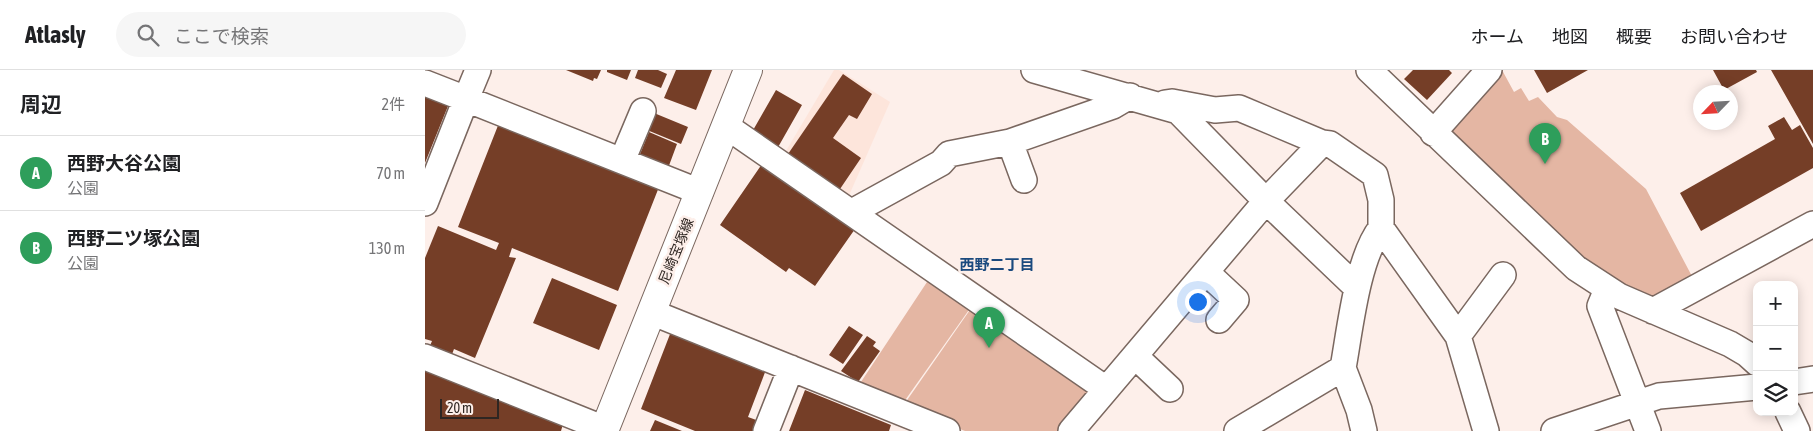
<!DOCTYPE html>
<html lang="ja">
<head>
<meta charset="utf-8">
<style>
  :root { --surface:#fff; --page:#f6f6f6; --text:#202124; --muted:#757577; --line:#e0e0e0; --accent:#0b8043 }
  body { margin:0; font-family:"Asap Condensed","Noto Sans JP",sans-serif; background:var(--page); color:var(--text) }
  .controls { position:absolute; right:15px; bottom:15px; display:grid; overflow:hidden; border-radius:10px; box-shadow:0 2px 12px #0003 }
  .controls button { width:45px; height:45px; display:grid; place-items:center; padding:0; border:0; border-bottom:1px solid var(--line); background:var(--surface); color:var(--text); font:25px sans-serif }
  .compass { position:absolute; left:1268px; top:15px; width:45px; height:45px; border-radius:50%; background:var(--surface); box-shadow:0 2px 12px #0003; rotate:245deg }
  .scale { position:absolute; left:15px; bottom:12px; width:59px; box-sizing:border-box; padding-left:5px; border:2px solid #2e2622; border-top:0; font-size:14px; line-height:18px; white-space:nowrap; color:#2e2622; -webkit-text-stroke:4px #fdefea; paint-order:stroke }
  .you { position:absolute; left:772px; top:231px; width:18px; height:18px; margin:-12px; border:4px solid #fff; border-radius:50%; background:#1a73e8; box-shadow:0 0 0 8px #1a73e833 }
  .badge { display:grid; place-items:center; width:32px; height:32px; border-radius:50%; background:var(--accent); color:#fff; font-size:16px; font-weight:700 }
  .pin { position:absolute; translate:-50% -41px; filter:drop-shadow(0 1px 2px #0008) }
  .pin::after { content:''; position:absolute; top:26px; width:18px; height:15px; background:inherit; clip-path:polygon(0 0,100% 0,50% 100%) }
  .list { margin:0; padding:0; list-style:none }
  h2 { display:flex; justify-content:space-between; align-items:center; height:65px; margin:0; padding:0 20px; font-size:21px }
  h2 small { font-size:16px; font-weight:400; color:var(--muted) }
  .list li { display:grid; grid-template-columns:32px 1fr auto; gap:15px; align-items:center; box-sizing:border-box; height:75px; padding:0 20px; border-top:1px solid var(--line) }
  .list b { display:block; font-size:19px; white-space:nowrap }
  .list p { margin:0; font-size:16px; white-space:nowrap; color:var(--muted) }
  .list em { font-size:16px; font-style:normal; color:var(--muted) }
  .icon { flex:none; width:28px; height:28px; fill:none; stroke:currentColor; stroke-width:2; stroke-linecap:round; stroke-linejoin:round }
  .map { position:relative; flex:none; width:1388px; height:361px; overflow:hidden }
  header { display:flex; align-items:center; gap:30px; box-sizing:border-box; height:70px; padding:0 25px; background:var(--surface); border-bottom:1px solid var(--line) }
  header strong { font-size:24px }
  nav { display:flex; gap:28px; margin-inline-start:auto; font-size:18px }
  .search { width:350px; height:45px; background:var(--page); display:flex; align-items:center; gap:12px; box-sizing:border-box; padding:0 18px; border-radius:28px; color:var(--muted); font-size:19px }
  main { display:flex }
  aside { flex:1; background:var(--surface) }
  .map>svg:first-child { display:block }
</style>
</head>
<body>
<header>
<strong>Atlasly</strong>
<div class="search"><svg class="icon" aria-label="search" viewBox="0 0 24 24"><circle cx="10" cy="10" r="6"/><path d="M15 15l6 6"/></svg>ここで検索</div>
<nav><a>ホーム</a><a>地図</a><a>概要</a><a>お問い合わせ</a></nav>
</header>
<main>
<aside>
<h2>周辺<small>2件</small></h2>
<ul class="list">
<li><span class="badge" style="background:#2e9e5b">A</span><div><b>西野大谷公園</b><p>公園</p></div><em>70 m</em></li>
<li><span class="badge" style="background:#2e9e5b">B</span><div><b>西野二ツ塚公園</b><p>公園</p></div><em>130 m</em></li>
</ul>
</aside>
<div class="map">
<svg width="1388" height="361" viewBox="0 0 1388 361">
  <rect width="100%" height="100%" fill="#fdefea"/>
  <path fill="#fde5db" d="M 409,0 L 414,0 L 465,32 L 422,130 L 358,86 Z"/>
  <path fill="#e4b6a3" d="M 1076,0 L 1077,0 L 1089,22 L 1096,18 L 1104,31 L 1113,27 L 1132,47 L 1142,50 L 1221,119 L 1270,212 L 1234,232 L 1173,209 L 1019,64 Z
    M 504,209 L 546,237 L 476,336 L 432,318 Z
    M 547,237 L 670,318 L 635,361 L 540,361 L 478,336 Z"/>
  <path fill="#753e27" d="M 141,0 L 176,0 L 172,9 L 169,8 L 168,11 Z
    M 182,0 L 206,0 L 202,10 L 182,2 Z
    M 213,0 L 233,0 L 242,4 L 236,18 L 210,8 Z
    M 251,0 L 287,0 L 271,40 L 239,28 Z
    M 988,0 L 1024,0 L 1027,3 L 1002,30 L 979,9 Z
    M 1109,0 L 1163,0 L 1122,23 Z
    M 1288,0 L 1331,0 L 1332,2 L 1299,20 Z
    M 1346,0 L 1388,0 L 1388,74 Z
    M 418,4 L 447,24 L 432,49 L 424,45 L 408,68 L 436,88 L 415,119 L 363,84 Z
    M 351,20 L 377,35 L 352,79 L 327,62 Z
    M 0,26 L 23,36 L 0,93 Z
    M 229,43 L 263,57 L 256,74 L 222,60 Z
    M 1359,47 L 1367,60 L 1375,55 L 1388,78 L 1388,98 L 1276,161 L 1255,123 L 1350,69 L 1343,56 Z
    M 74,53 L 234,117 L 193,221 L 87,178 L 84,187 L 91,188 L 50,288 L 29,279 L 26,287 L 4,278 L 7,271 L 0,269 L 0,188 L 13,156 L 71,180 L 74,173 L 33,157 Z
    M 224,62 L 252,74 L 242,101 L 213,89 Z
    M 337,94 L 430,159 L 390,216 L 364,198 L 361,202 L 295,155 Z
    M 127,208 L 192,235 L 174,280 L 108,253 Z
    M 424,256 L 438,265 L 418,294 L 404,285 Z
    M 247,259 L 342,297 L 323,347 L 334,351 L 330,361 L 270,361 L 216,339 Z
    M 442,266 L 451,272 L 448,276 L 455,281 L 433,312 L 416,301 Z
    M 0,300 L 138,354 L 136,361 L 0,361 Z
    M 380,320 L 466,355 L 464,361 L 364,361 Z
    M 230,350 L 257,361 L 225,361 Z"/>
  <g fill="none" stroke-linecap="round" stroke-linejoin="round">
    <g stroke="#7a675f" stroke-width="28">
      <path id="minor" d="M 53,0 L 41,29 L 275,122
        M 609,0 L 753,41 L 841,131 L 932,218
        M 944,0 L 1151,198 L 1194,226 L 1305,274 L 1322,284 L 1332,293
        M 0,13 L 41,29 L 0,133
        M 740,33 L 747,32 L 790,40 L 814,38 L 897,73
        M 301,56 L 681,319
        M 1008,63 L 1064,0
        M 585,72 L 599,110
        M 197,91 L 218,41
        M 427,142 L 516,93 L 524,84 L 585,72 L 688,36 L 705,26
        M 781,202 L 811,230 L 794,250
        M 1182,219 L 1175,236 L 1223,361
        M 1228,241 L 1388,154
        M 226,242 L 522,361
        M 1033,266 L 1078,205
        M 710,286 L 745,319
        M 0,287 L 180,359
        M 918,298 L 934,340 L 939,361
        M 1369,312 L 1388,309
        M 1363,342 L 1372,361
        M 341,361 L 366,298
        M 646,361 L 841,131 L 897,73 L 905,74 L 950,105 L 956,130 L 956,158 L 1033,266 L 1061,361
        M 812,361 L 918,298 C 925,260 932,189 956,158
        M 1129,361 L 1234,326 L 1332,317"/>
    </g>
    <g stroke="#7a675f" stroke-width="30">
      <path id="major" d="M 179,361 L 323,0"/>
    </g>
    <use href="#minor" stroke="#fff" stroke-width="25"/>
    <use href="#major" stroke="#fff" stroke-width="28"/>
  </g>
  <g text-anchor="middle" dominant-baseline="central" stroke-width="5" stroke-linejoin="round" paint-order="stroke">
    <g font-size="14" fill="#2e2622" stroke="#fdefea">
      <text transform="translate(251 181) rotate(-68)">尼崎宝塚線</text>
    </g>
    <g font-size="15" font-weight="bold" fill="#1b4a7e" stroke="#fdefea">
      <text x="572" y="194">西野二丁目</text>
    </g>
  </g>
</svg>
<div class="controls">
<button>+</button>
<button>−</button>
<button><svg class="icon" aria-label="layers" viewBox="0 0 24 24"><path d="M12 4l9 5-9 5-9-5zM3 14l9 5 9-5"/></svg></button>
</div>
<svg class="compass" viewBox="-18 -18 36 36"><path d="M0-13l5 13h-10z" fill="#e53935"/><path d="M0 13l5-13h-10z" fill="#757577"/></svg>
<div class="scale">20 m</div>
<div class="you"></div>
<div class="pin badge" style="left:564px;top:278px;background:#2e9e5b">A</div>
<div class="pin badge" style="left:1120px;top:94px;background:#2e9e5b">B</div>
</div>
</main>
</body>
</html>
